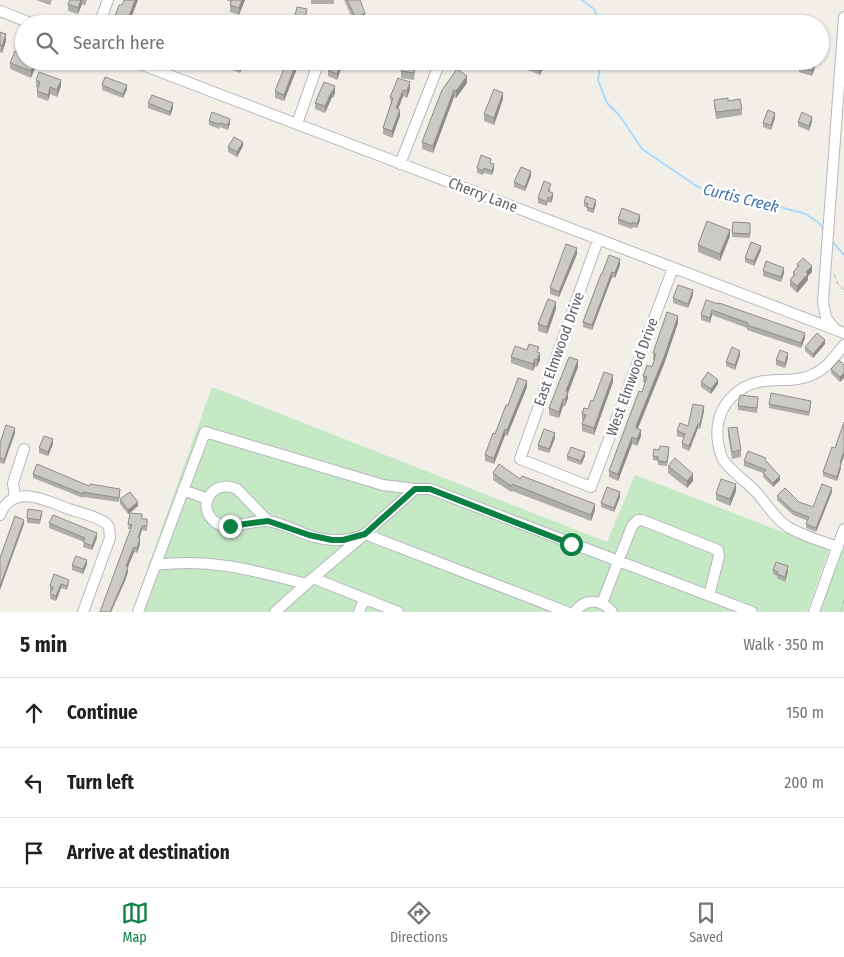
<!DOCTYPE html>
<html lang="en">
<head>
<meta charset="utf-8">
<style>
  :root { --surface:#fff; --page:#f2f2f2; --text:#202124; --muted:#757577; --line:#e0e0e0; --accent:#0b8043 }
  body { margin:0; font-family:"Fira Sans Condensed",sans-serif; background:var(--page); color:var(--text) }
  .stop { position:absolute; width:15px; height:15px; margin:-11px; border:4px solid #0b8043; border-radius:50%; background:#fff }
  .stop.end { background:#0b8043; border-color:#fff; box-shadow:0 1px 5px #0008 }
  .list { margin:0; padding:0; list-style:none }
  h2 { display:flex; justify-content:space-between; align-items:center; height:65px; margin:0; padding:0 20px; font-size:21px }
  h2 small { font-size:16px; font-weight:400; color:var(--muted) }
  .list li { display:grid; grid-template-columns:32px 1fr auto; gap:15px; align-items:center; box-sizing:border-box; height:70px; padding:0 20px; border-top:1px solid var(--line) }
  .list b { display:block; font-size:19px; white-space:nowrap }
  .list em { font-size:16px; font-style:normal; color:var(--muted) }
  .icon { flex:none; width:28px; height:28px; fill:none; stroke:currentColor; stroke-width:2; stroke-linecap:round; stroke-linejoin:round }
  .map { position:relative; flex:none; width:844px; height:612px; overflow:hidden }
  .search { position:absolute; background:var(--surface); box-shadow:0 1px 4px #0004; left:15px; right:15px; top:15px; height:55px; display:flex; align-items:center; gap:12px; box-sizing:border-box; padding:0 18px; border-radius:28px; color:var(--muted); font-size:19px }
  .sheet { height:275px; background:var(--surface) }
  nav { display:flex; justify-content:space-around; align-items:center; box-sizing:border-box; height:70px; border-top:1px solid var(--line); background:var(--surface); font-size:14px; color:var(--muted) }
  nav a { display:grid; justify-items:center; gap:2px }
  nav .on { color:var(--accent) }
  .map>svg:first-child { display:block }
</style>
</head>
<body>
<div class="map">
<svg width="844" height="612" viewBox="0 0 844 612">
  <rect width="100%" height="100%" fill="#f1efe8"/>
  <path fill="#c5e8c5" d="M 212,387 L 607,542 L 635,475 L 829,550 L 807,612 L 132,612 Z
    M 844,529 L 844,612 L 814,612 Z"/>
  <g fill="none" stroke-linecap="round" stroke-linejoin="round">
    <path stroke="#aadaff" stroke-width="2" d="M 582,0 L 594,9 L 600,24
      M 601,61 L 598,80 L 607,103 L 620,116 L 642,149 L 698,187 L 739,196 L 806,214 L 819,223 L 824,230
      M 831,240 L 844,255"/>
    <g stroke="#b5b8bc" stroke-width="12">
      <path id="minor" d="M 0,11 L 33,24
        M 99,24 L 108,0
        M 132,61 L 844,333
        M 297,124 L 319,61
        M 400,164 L 438,67
        M 598,240 L 520,459 L 591,487 L 673,268
        M 835,329 L 826,318 L 823,302 L 844,17
        M 183,490 L 208,499
        M 15,498 L 13,483 L 24,449
        M 0,515 C 12,482 47,501 69,509 C 81,513 95,516 106,523 L 109,527 L 110,538 L 83,612
        M 268,521 L 237,489 C 213,478 195,506 215,522 C 228,532 251,520 267,521 C 280,522 298,532 311,536 C 327,541 347,542 363,535 C 369,532 374,526 378,522 C 391,511 403,500 415,489
        M 838,547 C 821,541 803,536 788,527 C 775,519 767,504 757,493 C 747,482 733,473 724,461 C 720,456 720,449 718,443 C 715,421 722,403 740,390 C 765,373 790,386 814,374 C 827,368 835,356 844,345
        M 155,565 C 211,558 253,570 306,584
        M 313,578 L 365,534 L 567,612
        M 602,603 L 632,526 L 638,520 L 642,520 L 718,550 L 719,556 L 709,596
        M 138,612 L 205,432 L 383,485 L 415,489 L 430,489 L 752,612
        M 275,612 L 313,578 L 398,612
        M 359,612 L 364,599
        M 575,612 C 585,598 602,599 612,612
        M 814,612 L 844,529"/>
    </g>
    <path stroke="#9cc7a9" stroke-width="1" stroke-dasharray="5 2.5" stroke-linecap="butt" d="M 834,274 L 838,284 L 844,290
      M 841,612 L 844,599"/>
    <use href="#minor" stroke="#fff" stroke-width="10"/>
  </g>
  <path fill="#afaea9" d="M 36,0 L 52,0 L 50,5 Z
    M 70,0 L 87,0 L 85,6 L 82,4 L 78,14 L 68,11 L 68,4 Z
    M 226,0 L 245,0 L 239,15 L 230,12 L 230,5 L 231,2 Z
    M 311,0 L 334,0 L 334,4 L 311,4 Z
    M 344,0 L 360,0 L 365,20 L 358,24 L 355,24 Z
    M 0,32 L 6,41 L 2,53 L 0,52 Z
    M 36,61 L 36,66 L 31,78 L 10,69 L 10,63 Z
    M 215,61 L 244,61 L 244,63 L 240,73 L 215,63 Z
    M 282,61 L 300,61 L 284,101 L 275,98 L 275,91 L 285,66 L 282,65 Z
    M 331,61 L 344,61 L 337,80 L 328,76 L 328,70 Z
    M 416,61 L 414,80 L 401,78 L 401,71 Z
    M 459,61 L 473,61 L 473,66 L 460,68 Z
    M 523,64 L 544,66 L 540,75 L 523,68 Z
    M 799,67 L 815,67 L 812,76 L 799,72 Z
    M 398,78 L 410,89 L 407,98 L 403,96 L 398,109 L 400,116 L 392,138 L 383,134 L 383,128 L 391,104 L 390,97 Z
    M 36,80 L 61,86 L 57,97 L 50,94 L 48,101 L 37,97 L 37,91 L 38,88 L 36,87 Z
    M 467,83 L 456,98 L 454,97 L 433,153 L 422,149 L 422,142 L 442,90 Z
    M 102,85 L 127,89 L 123,98 L 102,90 Z
    M 335,86 L 335,93 L 333,98 L 332,97 L 325,113 L 315,109 L 315,103 Z
    M 503,99 L 494,125 L 484,121 L 484,114 Z
    M 714,100 L 728,101 L 742,109 L 742,115 L 716,119 L 714,106 Z
    M 148,103 L 173,108 L 170,116 L 148,108 Z
    M 775,118 L 771,130 L 763,127 L 763,123 Z
    M 209,121 L 230,123 L 228,130 L 220,127 L 219,129 L 209,125 Z
    M 812,121 L 809,131 L 798,126 L 798,122 Z
    M 243,146 L 237,157 L 228,152 L 228,147 Z
    M 491,163 L 494,169 L 492,175 L 484,173 L 483,175 L 477,173 L 477,168 Z
    M 531,176 L 525,191 L 514,187 L 514,182 Z
    M 551,188 L 550,191 L 553,197 L 551,203 L 548,202 L 547,206 L 538,203 L 538,198 Z
    M 584,202 L 596,204 L 593,213 L 587,211 L 587,208 L 584,206 Z
    M 618,219 L 640,220 L 637,228 L 633,227 L 632,229 L 618,224 Z
    M 733,222 L 750,223 L 750,238 L 732,237 Z
    M 730,236 L 720,261 L 698,252 L 698,245 Z
    M 761,250 L 754,266 L 745,262 L 745,258 Z
    M 577,254 L 559,297 L 550,294 L 550,288 Z
    M 797,264 L 812,272 L 808,276 L 808,280 L 797,293 L 790,286 L 790,280 L 793,276 L 793,272 L 797,268 Z
    M 620,265 L 615,278 L 612,277 L 592,330 L 583,327 L 583,322 L 602,274 Z
    M 763,271 L 784,273 L 781,282 L 763,276 Z
    M 693,295 L 688,308 L 673,303 L 673,298 Z
    M 706,300 L 805,338 L 801,348 L 747,330 L 747,328 L 712,315 L 710,323 L 701,320 L 701,315 Z
    M 556,309 L 547,334 L 538,331 L 538,324 Z
    M 678,323 L 664,364 L 638,429 L 641,436 L 637,446 L 632,444 L 618,481 L 609,477 L 609,471 L 645,383 L 643,382 L 643,376 L 652,367 L 654,360 L 653,360 L 653,353 Z
    M 825,344 L 813,358 L 805,351 L 805,347 Z
    M 527,350 L 539,353 L 540,360 L 537,367 L 535,366 L 533,371 L 511,363 L 511,357 Z
    M 740,355 L 735,370 L 726,366 L 726,362 Z
    M 788,358 L 785,368 L 776,365 L 776,360 Z
    M 844,365 L 840,382 L 831,373 L 831,369 Z
    M 578,367 L 568,393 L 568,398 L 565,406 L 563,406 L 559,418 L 549,415 L 549,408 Z
    M 613,382 L 594,435 L 582,431 L 582,424 L 584,421 L 582,420 L 582,414 L 588,409 L 593,401 Z
    M 701,382 L 718,384 L 711,394 L 701,387 Z
    M 527,387 L 507,436 L 505,435 L 494,464 L 485,461 L 485,455 L 508,405 Z
    M 758,402 L 757,413 L 738,410 L 738,406 Z
    M 769,404 L 811,406 L 809,416 L 769,408 Z
    M 704,411 L 700,429 L 698,428 L 689,451 L 682,448 L 682,443 L 684,438 L 677,436 L 677,431 L 688,426 Z
    M 844,422 L 844,456 L 841,464 L 841,468 L 837,481 L 823,476 L 823,472 L 835,448 Z
    M 728,428 L 741,450 L 741,457 L 732,459 L 728,435 Z
    M 15,433 L 4,464 L 0,463 L 0,443 Z
    M 555,438 L 549,453 L 538,450 L 538,445 Z
    M 53,444 L 48,456 L 39,453 L 39,448 Z
    M 669,452 L 667,466 L 658,465 L 658,461 L 653,460 L 653,456 Z
    M 567,456 L 585,456 L 581,465 L 567,460 Z
    M 744,461 L 766,461 L 780,480 L 773,487 L 763,477 L 763,473 L 744,466 Z
    M 668,466 L 693,481 L 687,488 L 668,473 Z
    M 493,473 L 520,479 L 595,510 L 591,521 L 512,491 L 511,492 L 493,480 Z
    M 33,474 L 120,493 L 119,502 L 83,497 L 83,498 L 33,478 Z
    M 736,491 L 730,506 L 716,500 L 716,494 Z
    M 832,492 L 816,532 L 806,528 L 806,524 L 808,521 L 793,515 L 777,500 L 777,496 L 799,502 L 813,507 Z
    M 620,497 L 614,512 L 601,507 L 601,503 Z
    M 120,499 L 138,506 L 130,513 L 142,519 L 147,524 L 147,531 L 142,530 L 139,539 L 140,544 L 137,553 L 134,552 L 128,567 L 128,572 L 125,581 L 131,529 L 128,529 L 130,513 L 128,514 L 120,504 Z
    M 42,515 L 40,524 L 27,523 L 27,518 Z
    M 49,523 L 97,538 L 92,550 L 83,547 L 84,542 L 49,528 Z
    M 87,564 L 83,574 L 72,570 L 72,565 Z
    M 773,570 L 788,571 L 785,582 L 777,578 L 777,576 L 773,574 Z
    M 54,574 L 69,584 L 67,590 L 61,588 L 56,601 L 50,599 L 51,591 L 50,591 L 50,586 Z"/>
  <path fill="#8f8d8a" d="M 81,0 L 82,0 L 82,4 L 78,14 L 78,8 Z
    M 135,0 L 138,0 L 129,24 L 126,24 Z
    M 242,0 L 245,0 L 239,15 L 239,8 Z
    M 365,13 L 365,20 L 358,24 L 356,24 L 356,18 Z
    M 6,34 L 6,41 L 2,53 L 2,46 Z
    M 35,61 L 36,61 L 36,66 L 31,78 L 31,71 Z
    M 242,61 L 244,61 L 244,63 L 240,73 L 240,66 Z
    M 297,61 L 300,61 L 284,101 L 284,95 Z
    M 342,61 L 344,61 L 337,80 L 337,74 Z
    M 544,61 L 544,66 L 540,75 L 540,71 Z
    M 815,62 L 815,67 L 812,76 L 812,71 Z
    M 467,76 L 467,83 L 456,98 L 456,91 Z
    M 61,80 L 61,86 L 57,97 L 57,90 Z
    M 410,82 L 410,89 L 407,98 L 407,91 Z
    M 127,85 L 127,89 L 123,98 L 123,94 Z
    M 335,86 L 335,93 L 333,98 L 333,91 Z
    M 50,87 L 50,94 L 48,101 L 48,95 Z
    M 403,90 L 403,96 L 396,115 L 396,108 Z
    M 454,90 L 454,97 L 433,153 L 433,146 Z
    M 332,91 L 332,97 L 325,113 L 325,106 Z
    M 503,93 L 503,99 L 494,125 L 494,118 Z
    M 173,103 L 173,108 L 170,116 L 170,112 Z
    M 400,110 L 400,116 L 392,138 L 392,131 Z
    M 775,113 L 775,118 L 771,130 L 771,125 Z
    M 812,117 L 812,121 L 809,131 L 809,126 Z
    M 230,119 L 230,123 L 228,130 L 228,125 Z
    M 243,142 L 243,146 L 237,157 L 237,152 Z
    M 494,164 L 494,169 L 492,175 L 492,171 Z
    M 531,171 L 531,176 L 525,191 L 525,187 Z
    M 553,193 L 553,197 L 551,203 L 551,198 Z
    M 596,200 L 596,204 L 593,213 L 593,209 Z
    M 640,215 L 640,220 L 637,228 L 637,224 Z
    M 730,230 L 730,236 L 720,261 L 720,254 Z
    M 761,246 L 761,250 L 754,266 L 754,261 Z
    M 577,248 L 577,254 L 559,297 L 559,292 Z
    M 620,259 L 620,265 L 615,278 L 615,273 Z
    M 812,266 L 812,272 L 808,276 L 808,280 L 797,293 L 797,286 L 806,272 Z
    M 784,268 L 784,273 L 781,282 L 781,277 Z
    M 612,272 L 612,277 L 592,330 L 592,325 Z
    M 693,290 L 693,295 L 688,308 L 688,304 Z
    M 556,302 L 556,309 L 547,334 L 547,327 Z
    M 712,310 L 712,315 L 710,323 L 710,318 Z
    M 678,316 L 678,323 L 664,364 L 636,432 L 636,426 Z
    M 805,333 L 805,338 L 801,348 L 801,343 Z
    M 825,340 L 825,344 L 813,358 L 813,354 Z
    M 740,351 L 740,355 L 735,370 L 735,365 Z
    M 540,353 L 540,360 L 537,367 L 537,360 Z
    M 788,353 L 788,358 L 785,368 L 785,363 Z
    M 535,359 L 535,366 L 533,371 L 533,364 Z
    M 578,360 L 578,367 L 568,393 L 568,398 L 565,406 L 566,391 Z
    M 844,373 L 844,378 L 840,382 L 840,377 Z
    M 613,375 L 613,382 L 594,435 L 594,428 Z
    M 718,380 L 718,384 L 711,394 L 711,389 Z
    M 527,381 L 527,387 L 507,436 L 507,430 Z
    M 563,399 L 563,406 L 559,418 L 559,412 Z
    M 704,406 L 704,411 L 700,429 L 700,424 Z
    M 698,424 L 698,428 L 689,451 L 689,446 Z
    M 15,428 L 15,433 L 4,464 L 4,460 Z
    M 505,429 L 505,435 L 494,464 L 494,458 Z
    M 641,430 L 641,436 L 637,446 L 637,439 Z
    M 555,433 L 555,438 L 549,453 L 549,449 Z
    M 632,437 L 632,444 L 618,481 L 618,474 Z
    M 53,439 L 53,444 L 48,456 L 48,452 Z
    M 844,451 L 844,456 L 840,467 L 840,463 Z
    M 585,452 L 585,456 L 581,465 L 581,461 Z
    M 841,464 L 841,468 L 837,481 L 837,477 Z
    M 693,474 L 693,481 L 687,488 L 687,481 Z
    M 780,476 L 780,480 L 773,487 L 773,483 Z
    M 736,484 L 736,491 L 730,506 L 730,499 Z
    M 832,488 L 832,492 L 816,532 L 816,528 Z
    M 620,492 L 620,497 L 614,512 L 614,508 Z
    M 138,502 L 138,506 L 128,514 L 128,510 Z
    M 595,504 L 595,510 L 591,521 L 591,515 Z
    M 24,520 L 24,524 L 0,590 L 0,586 Z
    M 142,526 L 142,530 L 138,543 L 138,538 Z
    M 97,533 L 97,538 L 92,550 L 92,546 Z
    M 140,539 L 140,544 L 137,553 L 137,548 Z
    M 134,547 L 134,552 L 126,571 L 126,566 Z
    M 87,560 L 87,564 L 83,574 L 83,569 Z
    M 788,566 L 788,571 L 785,582 L 785,577 Z
    M 128,567 L 128,572 L 125,581 L 111,612 L 110,612 Z
    M 61,584 L 61,588 L 56,601 L 56,596 Z"/>
  <path fill="#cccac5" stroke="#8f8d8a" d="M 70,0 L 81,0 L 78,8 L 68,4 Z
    M 124,0 L 135,0 L 126,24 L 116,24 L 113,22 L 119,5 L 122,5 Z
    M 232,0 L 242,0 L 239,8 L 230,5 Z
    M 347,0 L 360,0 L 365,13 L 356,18 Z
    M 297,7 L 307,9 L 305,18 L 307,18 L 306,24 L 293,24 Z
    M 809,19 L 818,21 L 817,24 L 818,24 L 807,24 Z
    M 0,32 L 6,34 L 2,46 L 0,45 Z
    M 15,51 L 24,55 L 24,61 L 35,61 L 31,71 L 10,63 Z
    M 227,61 L 242,61 L 240,66 Z
    M 287,61 L 297,61 L 284,95 L 275,91 Z
    M 331,61 L 342,61 L 337,74 L 328,70 Z
    M 402,61 L 415,61 L 414,73 L 401,71 Z
    M 524,61 L 544,61 L 540,71 L 523,64 Z
    M 801,61 L 811,61 L 815,62 L 812,71 L 799,67 Z
    M 457,69 L 467,76 L 456,91 L 454,90 L 433,146 L 422,142 L 442,90 Z
    M 39,72 L 61,80 L 57,90 L 50,87 L 48,95 L 37,91 L 40,82 L 36,80 Z
    M 105,77 L 127,85 L 123,94 L 102,85 Z
    M 398,78 L 410,82 L 407,91 L 403,90 L 396,108 L 400,110 L 392,131 L 383,128 L 393,98 L 390,97 Z
    M 324,82 L 335,86 L 333,91 L 332,91 L 325,106 L 315,103 Z
    M 494,89 L 503,93 L 494,118 L 484,114 Z
    M 152,95 L 173,103 L 170,112 L 148,103 Z
    M 728,98 L 728,101 L 740,99 L 742,109 L 716,112 L 714,100 Z
    M 768,110 L 775,113 L 771,125 L 763,123 Z
    M 212,112 L 230,119 L 228,125 L 220,123 L 219,124 L 209,121 Z
    M 802,112 L 812,117 L 809,126 L 798,122 Z
    M 234,137 L 243,142 L 237,152 L 228,147 Z
    M 481,155 L 491,159 L 490,163 L 494,164 L 492,171 L 484,168 L 483,171 L 477,168 Z
    M 521,167 L 531,171 L 525,187 L 514,182 Z
    M 544,181 L 551,184 L 548,191 L 553,193 L 551,198 L 548,197 L 547,202 L 538,198 Z
    M 586,196 L 596,200 L 593,209 L 587,207 L 588,204 L 584,202 Z
    M 622,208 L 640,215 L 637,224 L 633,222 L 632,224 L 618,219 Z
    M 707,221 L 730,230 L 720,254 L 698,245 Z
    M 733,222 L 750,223 L 750,234 L 732,233 Z
    M 751,242 L 761,246 L 754,261 L 745,258 Z
    M 566,244 L 577,248 L 559,292 L 550,288 Z
    M 609,255 L 620,259 L 615,273 L 612,272 L 592,325 L 583,322 L 601,274 L 602,274 Z
    M 803,258 L 812,266 L 806,272 L 808,274 L 797,286 L 790,280 L 795,274 L 793,272 L 799,266 L 797,264 Z
    M 766,261 L 784,268 L 781,277 L 763,271 Z
    M 678,285 L 693,290 L 688,304 L 673,298 Z
    M 548,299 L 556,302 L 547,327 L 538,324 Z
    M 706,300 L 719,304 L 719,303 L 805,333 L 801,343 L 747,325 L 748,323 L 712,310 L 710,318 L 701,315 Z
    M 667,312 L 678,316 L 664,357 L 636,426 L 636,428 L 641,430 L 637,439 L 632,437 L 618,474 L 609,471 L 639,391 L 642,392 L 647,377 L 643,376 L 647,365 L 652,367 L 656,354 L 653,353 Z
    M 817,333 L 825,340 L 813,354 L 805,347 Z
    M 529,344 L 539,347 L 537,352 L 540,353 L 537,360 L 535,359 L 533,364 L 511,357 L 515,346 L 527,350 Z
    M 732,347 L 740,351 L 735,365 L 726,362 Z
    M 780,350 L 788,353 L 785,363 L 776,360 Z
    M 569,357 L 578,360 L 566,391 L 568,392 L 565,400 L 563,399 L 559,412 L 549,408 Z
    M 839,360 L 844,365 L 844,373 L 840,377 L 831,369 Z
    M 604,372 L 613,375 L 594,428 L 582,424 L 586,415 L 582,414 L 584,408 L 588,409 L 591,400 L 593,401 Z
    M 708,372 L 718,380 L 711,389 L 701,382 Z
    M 518,378 L 527,381 L 507,430 L 505,429 L 494,458 L 485,455 L 493,433 L 495,434 L 506,405 L 508,405 Z
    M 771,393 L 811,401 L 809,412 L 769,404 Z
    M 740,395 L 758,397 L 757,408 L 738,406 Z
    M 693,404 L 704,406 L 700,424 L 698,424 L 689,446 L 682,443 L 685,434 L 677,431 L 680,423 L 688,426 Z
    M 844,422 L 844,451 L 840,463 L 841,464 L 837,477 L 823,472 L 832,447 L 835,448 Z
    M 6,425 L 15,428 L 4,460 L 0,458 L 0,443 Z
    M 737,427 L 741,450 L 732,452 L 728,428 Z
    M 544,429 L 555,433 L 549,449 L 538,445 Z
    M 44,436 L 53,439 L 48,452 L 39,448 Z
    M 660,446 L 669,447 L 667,462 L 658,461 L 658,457 L 653,456 L 654,449 L 659,450 Z
    M 571,447 L 585,452 L 581,461 L 567,456 Z
    M 748,451 L 766,458 L 765,460 L 780,476 L 773,483 L 763,473 L 766,470 L 744,461 Z
    M 675,458 L 693,474 L 687,481 L 668,466 Z
    M 37,464 L 89,486 L 90,484 L 120,489 L 119,498 L 83,492 L 83,494 L 33,474 Z
    M 499,464 L 520,479 L 522,476 L 595,504 L 591,515 L 512,484 L 511,486 L 493,473 Z
    M 721,479 L 736,484 L 730,499 L 716,494 Z
    M 822,484 L 832,488 L 816,528 L 806,524 L 809,517 L 793,511 L 777,496 L 785,488 L 799,502 L 813,507 Z
    M 607,487 L 620,492 L 614,508 L 601,503 Z
    M 130,492 L 138,502 L 128,510 L 120,499 Z
    M 28,509 L 42,511 L 40,520 L 27,518 Z
    M 130,513 L 142,514 L 142,519 L 147,519 L 147,526 L 142,526 L 138,538 L 140,539 L 137,548 L 134,547 L 126,566 L 128,567 L 125,577 L 110,612 L 100,612 L 132,525 L 128,524 Z
    M 53,515 L 97,533 L 92,546 L 83,542 L 85,538 L 49,523 Z
    M 15,516 L 24,520 L 0,586 L 0,558 Z
    M 76,556 L 87,560 L 83,569 L 72,565 Z
    M 776,562 L 788,566 L 785,577 L 777,574 L 778,572 L 773,570 Z
    M 54,574 L 69,580 L 67,586 L 61,584 L 56,596 L 50,594 L 53,587 L 50,586 Z"/>
  <g fill="none" stroke-linecap="round" stroke-linejoin="round">
    <path stroke="#0b8043" stroke-width="6" d="M 230,526 L 268,521 L 309,535 L 332,540 L 343,540 L 365,534 L 415,489 L 430,489 L 571,544"/>
  </g>
  <g text-anchor="middle" dominant-baseline="central" stroke-width="5" stroke-linejoin="round" paint-order="stroke">
    <g font-size="15" fill="#5f6368" stroke="#fff">
      <text transform="translate(483 195) rotate(21)">Cherry Lane</text>
      <text transform="translate(559 349) rotate(-70)">East Elmwood Drive</text>
      <text transform="translate(632 377) rotate(-70)">West Elmwood Drive</text>
    </g>
    <g font-size="16" font-style="italic" fill="#4174aa" stroke="#fff">
      <text transform="translate(741 198) rotate(14)">Curtis Creek</text>
    </g>
  </g>
</svg>
<div class="stop" style="left:571px;top:544px"></div>
<div class="stop end" style="left:230px;top:526px"></div>
<div class="search"><svg class="icon" aria-label="search" viewBox="0 0 24 24"><circle cx="10" cy="10" r="6"/><path d="M15 15l6 6"/></svg>Search here</div>
</div>
<section class="sheet">
<h2>5 min<small>Walk · 350 m</small></h2>
<ul class="list">
<li><svg class="icon" aria-label="ahead" viewBox="0 0 24 24"><path d="M12 20V5M6 11l6-6 6 6"/></svg><div><b>Continue</b></div><em>150 m</em></li>
<li><svg class="icon" aria-label="left" viewBox="0 0 24 24"><path d="M17 20v-9H6M10 6l-5 5 5 5"/></svg><div><b>Turn left</b></div><em>200 m</em></li>
<li><svg class="icon" aria-label="arrive" viewBox="0 0 24 24"><path d="M6 21V4h12l-3 4 3 4H6"/></svg><div><b>Arrive at destination</b></div></li>
</ul>
</section>
<nav>
<a class="on"><svg class="icon" aria-label="map" viewBox="0 0 24 24"><path d="M3 6l6-2 6 2 6-2v14l-6 2-6-2-6 2zM9 4v14M15 6v14"/></svg>Map</a>
<a><svg class="icon" aria-label="directions" viewBox="0 0 24 24"><path d="M12 3l9 9-9 9-9-9zM9 14v-3h6M13 9l2 2-2 2"/></svg>Directions</a>
<a><svg class="icon" aria-label="saved" viewBox="0 0 24 24"><path d="M7 4h10v16l-5-4-5 4z"/></svg>Saved</a>
</nav>
</body>
</html>
